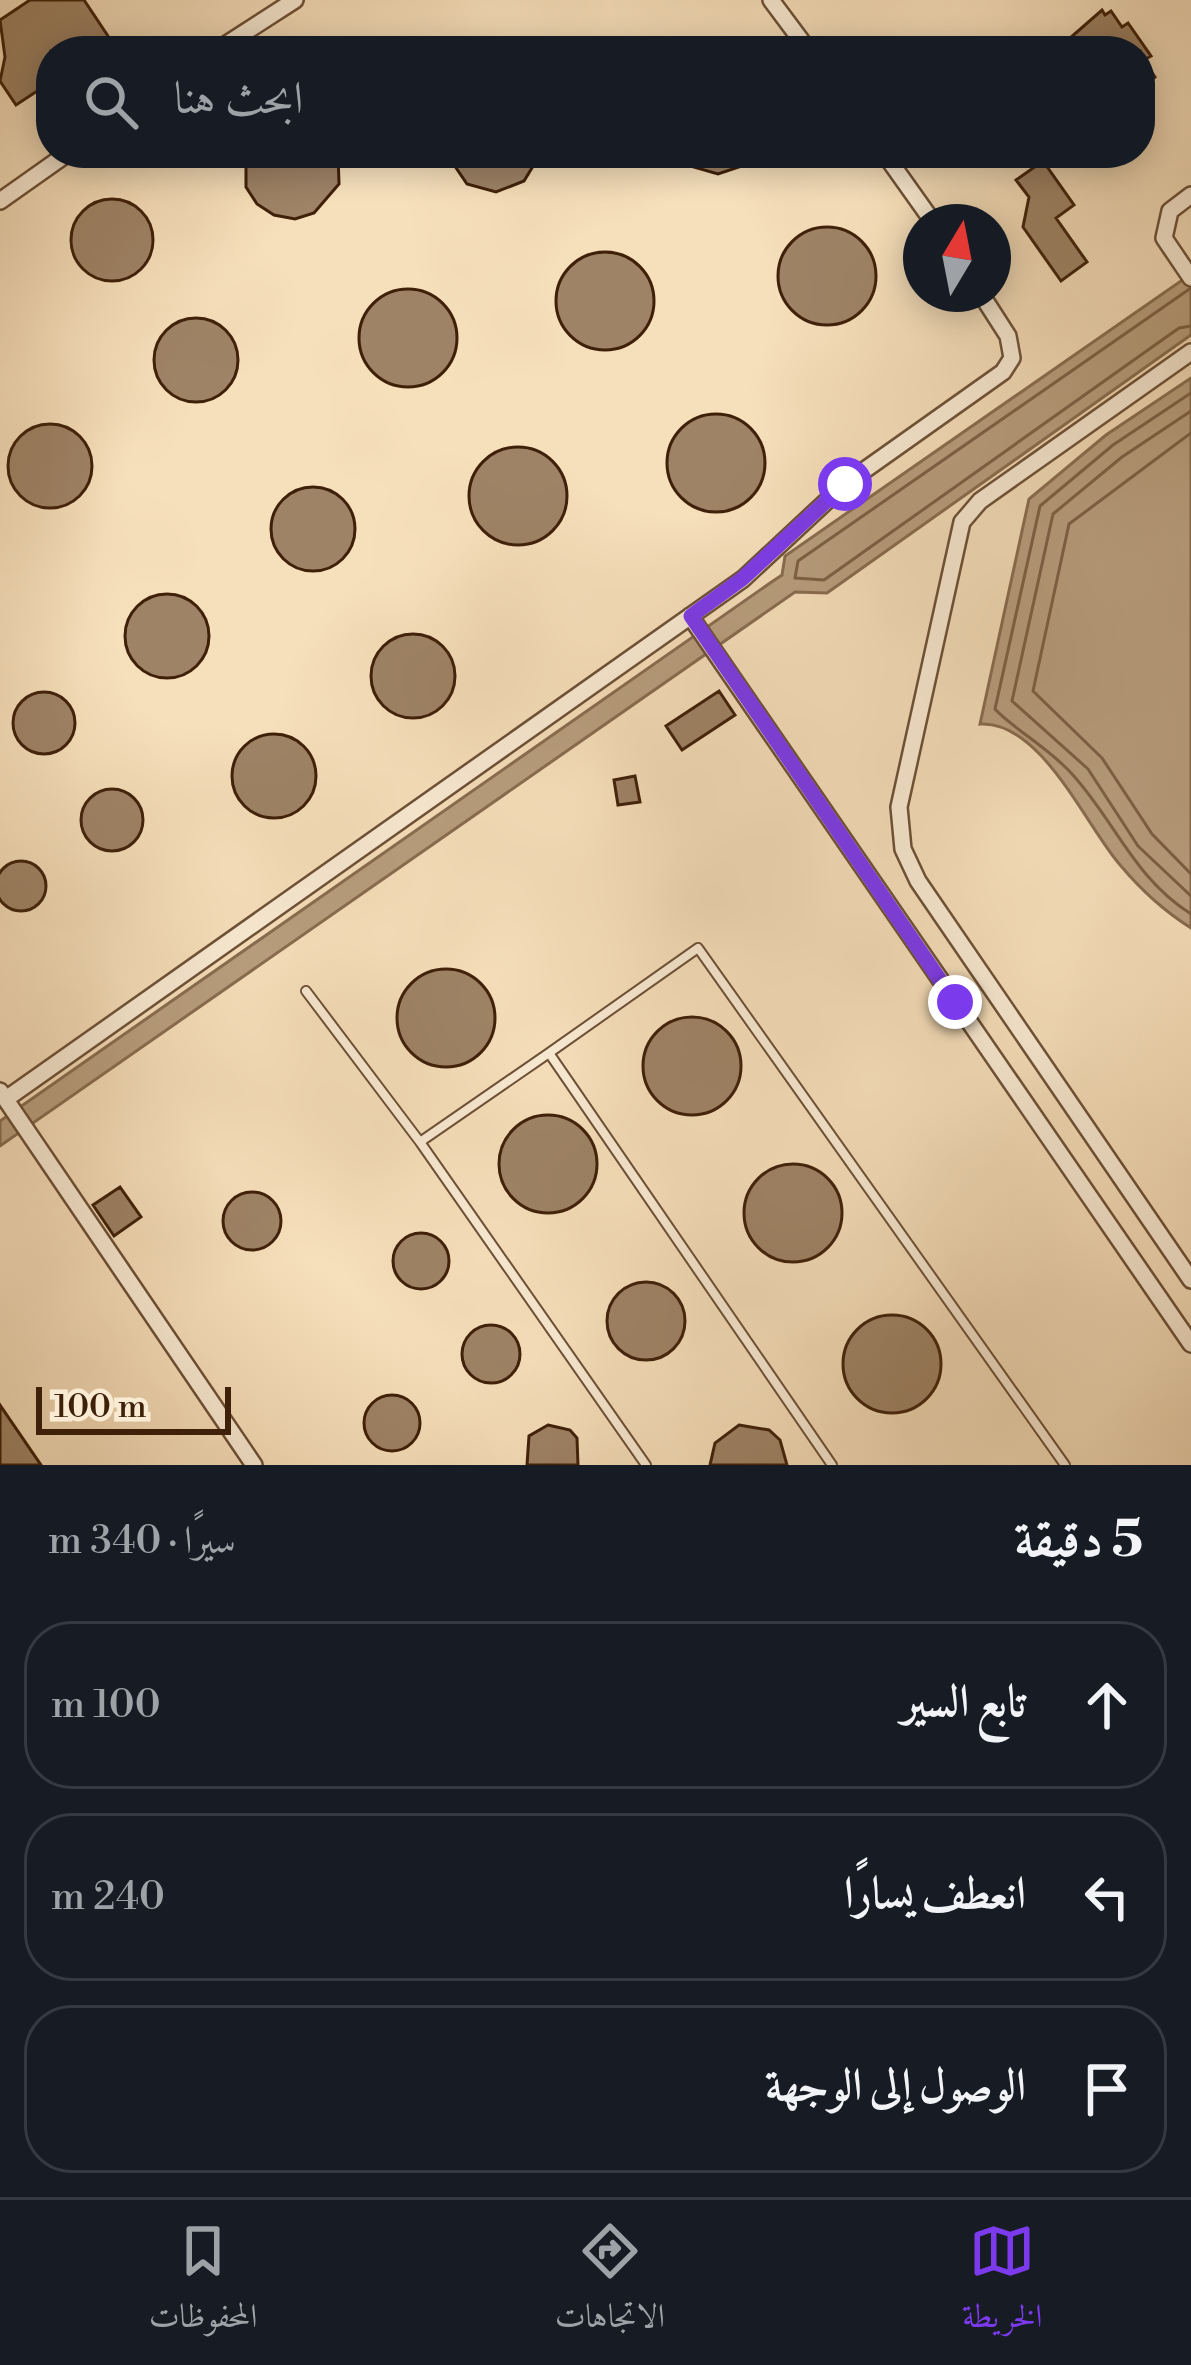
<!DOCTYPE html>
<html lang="ar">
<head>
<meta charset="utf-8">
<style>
  :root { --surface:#171b24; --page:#20242c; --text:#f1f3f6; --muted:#9ea1a6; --line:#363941; --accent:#7c3aed }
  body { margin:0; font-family:"Libre Bodoni",Amiri,serif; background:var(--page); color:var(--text); direction:rtl }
  .compass { position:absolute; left:903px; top:204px; width:108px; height:108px; border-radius:50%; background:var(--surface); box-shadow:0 6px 30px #0003; rotate:10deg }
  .scale { position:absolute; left:36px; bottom:30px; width:195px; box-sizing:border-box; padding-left:12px; border:6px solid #3f2009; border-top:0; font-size:33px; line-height:42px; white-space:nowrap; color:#3f2009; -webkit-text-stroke:9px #f9ead3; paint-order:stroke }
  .stop { position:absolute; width:36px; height:36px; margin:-27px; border:9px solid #7c3aed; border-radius:50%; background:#fff }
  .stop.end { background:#7c3aed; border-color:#fff; box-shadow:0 3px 12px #0008 }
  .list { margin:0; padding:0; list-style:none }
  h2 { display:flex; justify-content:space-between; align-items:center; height:156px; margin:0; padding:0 48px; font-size:51px }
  h2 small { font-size:39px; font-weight:400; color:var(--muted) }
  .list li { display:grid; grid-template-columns:78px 1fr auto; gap:36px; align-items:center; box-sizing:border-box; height:168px; margin:0 24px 24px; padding:0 24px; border:3px solid var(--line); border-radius:48px }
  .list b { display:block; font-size:45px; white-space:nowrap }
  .list em { font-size:39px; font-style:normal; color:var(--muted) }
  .icon { flex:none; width:66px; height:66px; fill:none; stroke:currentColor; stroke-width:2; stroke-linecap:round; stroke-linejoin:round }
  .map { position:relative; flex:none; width:1191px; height:1465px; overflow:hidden; direction:ltr }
  .search { position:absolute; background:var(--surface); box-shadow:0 6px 30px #0003; left:36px; right:36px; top:36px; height:132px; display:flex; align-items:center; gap:30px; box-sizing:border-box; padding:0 42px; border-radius:48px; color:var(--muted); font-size:45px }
  .sheet { height:732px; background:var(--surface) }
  nav { display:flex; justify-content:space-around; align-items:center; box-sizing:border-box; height:168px; border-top:3px solid var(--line); background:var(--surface); font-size:33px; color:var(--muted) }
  nav a { display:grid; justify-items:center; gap:6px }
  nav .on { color:var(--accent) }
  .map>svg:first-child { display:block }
</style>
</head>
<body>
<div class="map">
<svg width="1191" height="1465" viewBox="0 0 1191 1465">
  <rect width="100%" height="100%" fill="#f6dfbb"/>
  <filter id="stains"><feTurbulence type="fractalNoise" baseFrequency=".00167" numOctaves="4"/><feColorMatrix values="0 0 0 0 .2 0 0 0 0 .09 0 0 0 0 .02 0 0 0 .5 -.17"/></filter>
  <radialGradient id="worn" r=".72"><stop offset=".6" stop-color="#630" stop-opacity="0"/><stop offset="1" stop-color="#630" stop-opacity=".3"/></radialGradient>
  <path fill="#b89e7e" stroke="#886c4f" stroke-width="3" d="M 1191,274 L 1191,335 L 827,593 L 795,592 L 0,1146 L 0,1121 L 773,581 L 782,575 L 785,556 Z
    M 1191,378 L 1191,928 C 1164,911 1142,891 1121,866 C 1087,828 1041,720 980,724 L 1029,499 L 1106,435 Z"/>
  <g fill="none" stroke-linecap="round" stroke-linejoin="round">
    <path stroke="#7c5f44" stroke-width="3" d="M 1191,288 L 798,561 L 795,578 L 824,580 L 1179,328 L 1191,326
      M 1191,393 L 1113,445 L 1040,506 L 995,709 C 1011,727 1050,749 1072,774 C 1115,821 1134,878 1191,914
      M 1191,411 L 1122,457 L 1053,514 L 1012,701 L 1088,769 L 1138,846 L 1191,896
      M 1191,433 L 1069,524 L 1033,691 L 1102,758 L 1152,834 L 1191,874"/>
  </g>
  <path fill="#9e8366" stroke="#3f2009" stroke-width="3" d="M 30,0 L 84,0 L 112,42 L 98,51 L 51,51 L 51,82 L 16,105 L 0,81 L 5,57 L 0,20 Z
    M 1102,10 L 1105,15 L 1111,11 L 1122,27 L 1128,23 L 1151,56 L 1144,60 L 1155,77 L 1148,82 L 1152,88 L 1140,96 L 1140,51 L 1079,51 L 1070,38 Z
    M 246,153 L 338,153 L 339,184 L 314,213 L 295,219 L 274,215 L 257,204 L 246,187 Z
    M 446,153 L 541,153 L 524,181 L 496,192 L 467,184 Z
    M 676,153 L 758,153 L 745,165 L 718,174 L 690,166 Z
    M 1043,161 L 1074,205 L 1056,218 L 1087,262 L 1061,281 L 1023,227 L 1029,197 L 1016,180 Z
    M71 240a41 41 0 1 1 82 0a41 41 0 1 1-82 0Z
    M778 276a49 49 0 1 1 98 0a49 49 0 1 1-98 0Z
    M556 301a49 49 0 1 1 98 0a49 49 0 1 1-98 0Z
    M359 338a49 49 0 1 1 98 0a49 49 0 1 1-98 0Z
    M154 360a42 42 0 1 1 84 0a42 42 0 1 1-84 0Z
    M667 463a49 49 0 1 1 98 0a49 49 0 1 1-98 0Z
    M8 466a42 42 0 1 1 84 0a42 42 0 1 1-84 0Z
    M469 496a49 49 0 1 1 98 0a49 49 0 1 1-98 0Z
    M271 529a42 42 0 1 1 84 0a42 42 0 1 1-84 0Z
    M125 636a42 42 0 1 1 84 0a42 42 0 1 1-84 0Z
    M371 676a42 42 0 1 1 84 0a42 42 0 1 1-84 0Z
    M 719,691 L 735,715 L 682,750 L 666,726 Z
    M13 723a31 31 0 1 1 62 0a31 31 0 1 1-62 0Z
    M232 776a42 42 0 1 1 84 0a42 42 0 1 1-84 0Z
    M 635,776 L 640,802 L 618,805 L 614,780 Z
    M81 820a31 31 0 1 1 62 0a31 31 0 1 1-62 0Z
    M-4 886a25 25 0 1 1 50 0a25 25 0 1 1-50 0Z
    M397 1018a49 49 0 1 1 98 0a49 49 0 1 1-98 0Z
    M643 1066a49 49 0 1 1 98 0a49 49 0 1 1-98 0Z
    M499 1164a49 49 0 1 1 98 0a49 49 0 1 1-98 0Z
    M744 1213a49 49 0 1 1 98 0a49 49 0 1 1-98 0Z
    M 120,1187 L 141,1217 L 114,1236 L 93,1205 Z
    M223 1221a29 29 0 1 1 58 0a29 29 0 1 1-58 0Z
    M393 1261a28 28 0 1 1 56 0a28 28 0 1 1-56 0Z
    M607 1321a39 39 0 1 1 78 0a39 39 0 1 1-78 0Z
    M843 1364a49 49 0 1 1 98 0a49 49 0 1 1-98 0Z
    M462 1354a29 29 0 1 1 58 0a29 29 0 1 1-58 0Z
    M364 1423a28 28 0 1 1 56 0a28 28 0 1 1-56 0Z
    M 0,1405 L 41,1465 L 0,1465 Z
    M 548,1425 L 570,1430 L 577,1438 L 578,1465 L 527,1465 L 529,1436 Z
    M 739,1425 L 769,1430 L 780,1440 L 787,1465 L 710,1465 L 715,1443 Z"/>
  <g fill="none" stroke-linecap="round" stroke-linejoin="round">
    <g stroke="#6d5036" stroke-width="12">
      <path id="service" d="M 306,991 L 420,1142
        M 549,1053 L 420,1142 L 646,1465
        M 832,1465 L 549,1053 L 698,948 L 1065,1465"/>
    </g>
    <g stroke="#6d5036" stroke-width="20">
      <path id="minor" d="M 771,0 L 809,51
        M 216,51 L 295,0
        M 884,153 L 933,222
        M 1191,195 L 1170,211 L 1164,238 L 1191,278
        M 0,201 L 68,153
        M 1191,352 L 980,501 L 962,522 L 899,807 L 903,849 L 918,881 L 1191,1280
        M 690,616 L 1191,1344
        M 0,1091 L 254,1465
        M 6,1099 L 743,579 L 845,484 L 1003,372 L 1012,358 L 1008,336 L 981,294"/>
    </g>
    <use href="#service" stroke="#f9ead3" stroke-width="8"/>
    <use href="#minor" stroke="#f9ead3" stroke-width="15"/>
  </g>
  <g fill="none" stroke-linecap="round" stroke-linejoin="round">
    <path stroke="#7c3aed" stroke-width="15" d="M 845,484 L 742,579 L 691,616 L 955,1002"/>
  </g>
  <rect width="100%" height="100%" filter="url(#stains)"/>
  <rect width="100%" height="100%" fill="url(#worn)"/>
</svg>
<svg class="compass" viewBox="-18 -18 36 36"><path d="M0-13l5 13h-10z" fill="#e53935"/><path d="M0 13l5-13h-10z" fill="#9ea1a6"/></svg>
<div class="scale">100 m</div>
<div class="stop" style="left:845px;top:484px"></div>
<div class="stop end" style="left:955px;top:1002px"></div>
<div class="search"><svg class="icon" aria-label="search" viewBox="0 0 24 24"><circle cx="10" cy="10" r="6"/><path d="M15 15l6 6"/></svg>ابحث هنا</div>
</div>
<section class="sheet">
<h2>5 دقيقة<small>سيرًا · 340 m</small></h2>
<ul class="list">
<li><svg class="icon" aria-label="ahead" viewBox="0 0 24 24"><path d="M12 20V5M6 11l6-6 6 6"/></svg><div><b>تابع السير</b></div><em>100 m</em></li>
<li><svg class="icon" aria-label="left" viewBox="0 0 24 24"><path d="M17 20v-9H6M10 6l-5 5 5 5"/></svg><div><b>انعطف يسارًا</b></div><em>240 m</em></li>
<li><svg class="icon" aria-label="arrive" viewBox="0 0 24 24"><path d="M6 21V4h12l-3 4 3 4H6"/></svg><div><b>الوصول إلى الوجهة</b></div></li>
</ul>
</section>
<nav>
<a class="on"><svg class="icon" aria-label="map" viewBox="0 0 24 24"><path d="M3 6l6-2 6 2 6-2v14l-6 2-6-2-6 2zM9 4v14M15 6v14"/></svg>الخريطة</a>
<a><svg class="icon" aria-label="directions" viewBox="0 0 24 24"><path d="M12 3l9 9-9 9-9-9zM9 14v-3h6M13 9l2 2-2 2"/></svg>الاتجاهات</a>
<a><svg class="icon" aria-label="saved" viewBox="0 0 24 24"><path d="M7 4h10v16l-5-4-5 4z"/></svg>المحفوظات</a>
</nav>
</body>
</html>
